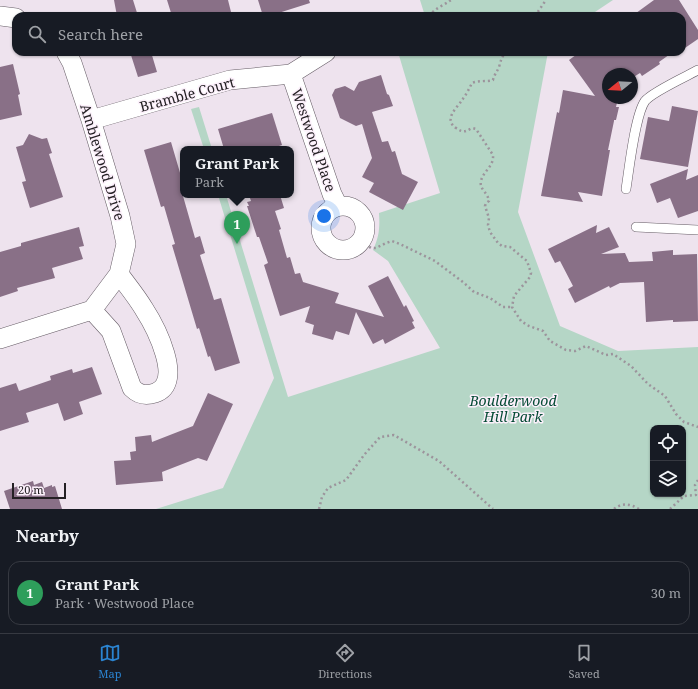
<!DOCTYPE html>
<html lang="en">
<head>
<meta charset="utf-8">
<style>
  :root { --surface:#171b24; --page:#242831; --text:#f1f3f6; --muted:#9ea1a6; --line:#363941; --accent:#2b84d1 }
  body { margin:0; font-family:"Noto Serif",serif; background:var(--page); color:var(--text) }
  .controls { position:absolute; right:12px; bottom:12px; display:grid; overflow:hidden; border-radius:8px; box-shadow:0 1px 3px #0004 }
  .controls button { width:36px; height:36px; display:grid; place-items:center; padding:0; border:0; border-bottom:1px solid var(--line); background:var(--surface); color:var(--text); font:20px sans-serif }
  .compass { position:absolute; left:602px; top:68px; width:36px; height:36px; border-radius:50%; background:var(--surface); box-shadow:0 1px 3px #0004; rotate:252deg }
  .scale { position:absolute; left:12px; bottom:10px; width:54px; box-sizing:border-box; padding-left:4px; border:2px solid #242024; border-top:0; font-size:11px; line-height:14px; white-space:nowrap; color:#242024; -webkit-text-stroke:3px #fcf0fb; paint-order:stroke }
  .you { position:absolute; left:324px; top:216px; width:14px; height:14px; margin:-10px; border:3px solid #fff; border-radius:50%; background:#1a73e8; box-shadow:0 0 0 6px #1a73e833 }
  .badge { display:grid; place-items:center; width:26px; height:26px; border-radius:50%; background:var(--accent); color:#fff; font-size:13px; font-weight:700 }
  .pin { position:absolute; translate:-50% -33px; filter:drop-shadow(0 1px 2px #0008) }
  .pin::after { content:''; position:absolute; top:21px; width:14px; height:12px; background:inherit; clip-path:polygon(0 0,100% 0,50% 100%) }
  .popup { position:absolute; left:180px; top:146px; width:114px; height:52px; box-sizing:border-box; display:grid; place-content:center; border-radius:8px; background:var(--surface); filter:drop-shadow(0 1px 3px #0005); font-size:13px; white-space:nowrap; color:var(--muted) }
  .popup b { font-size:15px; color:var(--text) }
  .popup::after { content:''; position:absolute; left:50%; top:100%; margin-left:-8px; border:8px solid transparent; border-top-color:var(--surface) }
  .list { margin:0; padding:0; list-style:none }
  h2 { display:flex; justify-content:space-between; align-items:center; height:52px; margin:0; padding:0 16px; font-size:17px }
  h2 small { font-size:13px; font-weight:400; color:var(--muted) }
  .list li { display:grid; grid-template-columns:26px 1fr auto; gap:12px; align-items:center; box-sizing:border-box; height:64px; margin:0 8px 8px; padding:0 8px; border:1px solid var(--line); border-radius:12px }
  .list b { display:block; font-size:15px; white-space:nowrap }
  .list p { margin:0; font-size:13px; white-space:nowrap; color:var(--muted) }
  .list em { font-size:13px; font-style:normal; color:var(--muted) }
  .icon { flex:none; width:22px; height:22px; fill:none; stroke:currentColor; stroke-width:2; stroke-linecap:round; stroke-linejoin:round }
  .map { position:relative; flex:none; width:698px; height:509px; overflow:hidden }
  .search { position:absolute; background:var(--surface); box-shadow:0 1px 3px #0004; left:12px; right:12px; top:12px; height:44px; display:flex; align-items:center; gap:10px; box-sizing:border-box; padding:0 14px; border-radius:12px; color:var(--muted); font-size:15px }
  .sheet { height:124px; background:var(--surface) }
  nav { display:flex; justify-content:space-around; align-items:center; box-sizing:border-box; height:56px; border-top:1px solid var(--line); background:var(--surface); font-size:11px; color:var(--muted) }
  nav a { display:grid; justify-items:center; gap:2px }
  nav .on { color:var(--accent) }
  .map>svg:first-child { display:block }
</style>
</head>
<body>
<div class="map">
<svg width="698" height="509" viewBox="0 0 698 509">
  <rect width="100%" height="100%" fill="#eee3ee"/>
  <path fill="#b5d6c6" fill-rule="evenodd" d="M 420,0 L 613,0 L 589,16 L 425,16 Z
    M 398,52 L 548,52 L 518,212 L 560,326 L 618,351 L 698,347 L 698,509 L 156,509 L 223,488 L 274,378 L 218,195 L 226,195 L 288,397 L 440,348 L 388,261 L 373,250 C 379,237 380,228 379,213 L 440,193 ZM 653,428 L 683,428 L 683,494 L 653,494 Z
    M 199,107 L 212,149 L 204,149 L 191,109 Z"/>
  <path fill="#897087" d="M 114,0 L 133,0 L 138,16 L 117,16 Z
    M 167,0 L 228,0 L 232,16 L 172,16 Z
    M 258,0 L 309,0 L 310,3 L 269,16 L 263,16 Z
    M 654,0 L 679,0 L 698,30 L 698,39 L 682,50 L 682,16 L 632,16 Z
    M 130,52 L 151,52 L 157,72 L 138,77 Z
    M 580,52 L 673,52 L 659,62 L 660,64 L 642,76 L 640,73 L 632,78 L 632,74 L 608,74 L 608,98 L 618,98 L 616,107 L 619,107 L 616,120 L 614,120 L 614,121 L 608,150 L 610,150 L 602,196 L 578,192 L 583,202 L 541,196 L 557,112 L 559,113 L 563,90 L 595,96 L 569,60 Z
    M 13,64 L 20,94 L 18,95 L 22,115 L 0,120 L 0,67 Z
    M 381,75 L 387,94 L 389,95 L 393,106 L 372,112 L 382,142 L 388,141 L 392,152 L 395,151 L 402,174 L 418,182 L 403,210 L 369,192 L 374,183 L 362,177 L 372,158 L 362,124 L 356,126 L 340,118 L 332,95 L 335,89 L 345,86 L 354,91 L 359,82 Z
    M 672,106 L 698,111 L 688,167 L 640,159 L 648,117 L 669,121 Z
    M 272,113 L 282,145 L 270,149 L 224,149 L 218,129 Z
    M 29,134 L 42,139 L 47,138 L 52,153 L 49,154 L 63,197 L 30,208 L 22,182 L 26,181 L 16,147 L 23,145 Z
    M 171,142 L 183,183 L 183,196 L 195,238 L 200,236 L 205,253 L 200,255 L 214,300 L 221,298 L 240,363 L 215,371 L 210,356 L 208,357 L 199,328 L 197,329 L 172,245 L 175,244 L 164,206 L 161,207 L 144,150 Z
    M 688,169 L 686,180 L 698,175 L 698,211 L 678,218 L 670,198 L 657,203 L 650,184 Z
    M 249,195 L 280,195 L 284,208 L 275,211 L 281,229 L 279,230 L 287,258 L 290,257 L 295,274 L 300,273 L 303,282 L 339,293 L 335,303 L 384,317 L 368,286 L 388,276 L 404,307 L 406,305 L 414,321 L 412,322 L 415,328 L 385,344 L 383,339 L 373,344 L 356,312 L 349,335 L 336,331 L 333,340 L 312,334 L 314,325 L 305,322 L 310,306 L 280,316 L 264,265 L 268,263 L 259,237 L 257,237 L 247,206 L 249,206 L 247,202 L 251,201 Z
    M 597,225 L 596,233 L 609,227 L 619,247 L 601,254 L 625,253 L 629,262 L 653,261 L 652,252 L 673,250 L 673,255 L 697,254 L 698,321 L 673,322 L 673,320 L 646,322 L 644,282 L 620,283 L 610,288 L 609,286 L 575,303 L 568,289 L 573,286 L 560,261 L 555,263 L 548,249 Z
    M 79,227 L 84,246 L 79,247 L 83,259 L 52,268 L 55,278 L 17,288 L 18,291 L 0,297 L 0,252 L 21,246 L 21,243 Z
    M 92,367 L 102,394 L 79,402 L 83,414 L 64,421 L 58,403 L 26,413 L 29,422 L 0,431 L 0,388 L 16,383 L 19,391 L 51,380 L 50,376 L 72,369 L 73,373 Z
    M 208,393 L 233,404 L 207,461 L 198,458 L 162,472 L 163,481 L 116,485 L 114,461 L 131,460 L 130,452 L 136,451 L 135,437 L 151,435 L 152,442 L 193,426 Z
    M 33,481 L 34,485 L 42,482 L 44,488 L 52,485 L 52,487 L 55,486 L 62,509 L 10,509 L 4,491 Z"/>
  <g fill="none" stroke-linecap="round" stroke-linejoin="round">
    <g stroke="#655c65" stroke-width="10">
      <path id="service" d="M 626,189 C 629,170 635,115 645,101 C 652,92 687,76 698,70
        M 636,227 L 698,230"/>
    </g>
    <g stroke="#655c65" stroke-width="20">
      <path id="minor" d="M 0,16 L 16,18
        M 291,74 L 332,194 L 338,206
        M 91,120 L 230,80 L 291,74 L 326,52
        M321 228a22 22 0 1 1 44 0a22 22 0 1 1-44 0Z
        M 92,310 L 111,331 L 132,388 C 139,395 146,396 155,393 C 185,383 155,326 144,309 C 137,297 127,285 119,274
        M 0,339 L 92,310 L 119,274 L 126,244 L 120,216 L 91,120 L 72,63 L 66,52"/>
    </g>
    <path stroke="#9c949c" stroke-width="2.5" stroke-dasharray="2 3" stroke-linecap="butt" d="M 429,16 C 434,9 444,5 451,0
      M 535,16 L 546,0
      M 507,52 C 501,56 501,61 499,67 C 497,72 494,75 493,80 C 487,82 479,80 472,83 C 469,89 466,95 462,100 C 457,108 443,119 456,128 C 463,133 465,132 472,128 L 476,129 L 493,155 C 494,167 483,171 481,181 C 479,189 488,193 489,201 L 486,203 L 485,206 L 489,218 L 488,225 L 490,232 L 498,243 L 502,246 L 510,247 L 527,261 L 531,273 L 530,277 L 514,296 L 512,307 L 521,321 L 529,326 L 543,331 L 550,341 L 566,350 L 575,351 L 586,346 L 606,355 L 613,354 L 631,366 L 648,384 L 665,396 L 676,414 L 684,422 L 698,427
      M 361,241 L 371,248 L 376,248 L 386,243 L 392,241 L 400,244 L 435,261 L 463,282 L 474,292 L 490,298 L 503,307 L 512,307
      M 319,509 L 322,497 L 328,488 L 346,480 L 364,455 L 380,437 L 394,435 L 439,461 L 493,509
      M 614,509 C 623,502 630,504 639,509
      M 670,509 L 684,496 L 696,495 L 695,485 L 698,480"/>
    <use href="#service" stroke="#fff" stroke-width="9"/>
    <use href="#minor" stroke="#fff" stroke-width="19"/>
  </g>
  <g text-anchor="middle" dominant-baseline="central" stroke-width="3" stroke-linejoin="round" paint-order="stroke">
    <g font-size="14" fill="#242024" stroke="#fcf0fb">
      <text transform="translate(187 94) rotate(-15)">Bramble Court</text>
      <text transform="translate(314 140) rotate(71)">Westwood Place</text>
      <text transform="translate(103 162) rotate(73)">Amblewood Drive</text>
    </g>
    <g font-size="14" font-style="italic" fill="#054b35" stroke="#fcf0fb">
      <text x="513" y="400">Boulderwood<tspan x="513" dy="16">Hill Park</tspan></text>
    </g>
  </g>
</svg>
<div class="controls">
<button><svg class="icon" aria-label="locate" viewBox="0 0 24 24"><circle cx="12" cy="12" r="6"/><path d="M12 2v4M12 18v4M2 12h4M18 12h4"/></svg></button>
<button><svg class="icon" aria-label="layers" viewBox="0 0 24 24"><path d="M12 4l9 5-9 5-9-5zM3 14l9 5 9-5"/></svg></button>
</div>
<svg class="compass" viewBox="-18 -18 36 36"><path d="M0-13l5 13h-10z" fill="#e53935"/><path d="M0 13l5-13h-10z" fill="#9ea1a6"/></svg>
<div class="scale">20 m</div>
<div class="you"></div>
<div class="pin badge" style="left:237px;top:244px;background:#2e9e5b">1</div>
<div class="popup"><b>Grant Park</b>Park</div>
<div class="search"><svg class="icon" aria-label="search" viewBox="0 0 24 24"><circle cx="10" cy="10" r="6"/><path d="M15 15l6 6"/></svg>Search here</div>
</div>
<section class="sheet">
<h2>Nearby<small></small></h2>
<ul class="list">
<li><span class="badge" style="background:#2e9e5b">1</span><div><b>Grant Park</b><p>Park · Westwood Place</p></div><em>30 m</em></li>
</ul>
</section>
<nav>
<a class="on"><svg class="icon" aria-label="map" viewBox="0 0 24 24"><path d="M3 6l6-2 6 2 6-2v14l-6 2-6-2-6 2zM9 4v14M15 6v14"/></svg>Map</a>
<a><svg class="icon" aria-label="directions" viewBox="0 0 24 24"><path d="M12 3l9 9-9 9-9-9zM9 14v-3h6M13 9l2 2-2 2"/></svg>Directions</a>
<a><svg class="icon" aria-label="saved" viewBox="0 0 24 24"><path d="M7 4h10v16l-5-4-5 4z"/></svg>Saved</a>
</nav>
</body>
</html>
